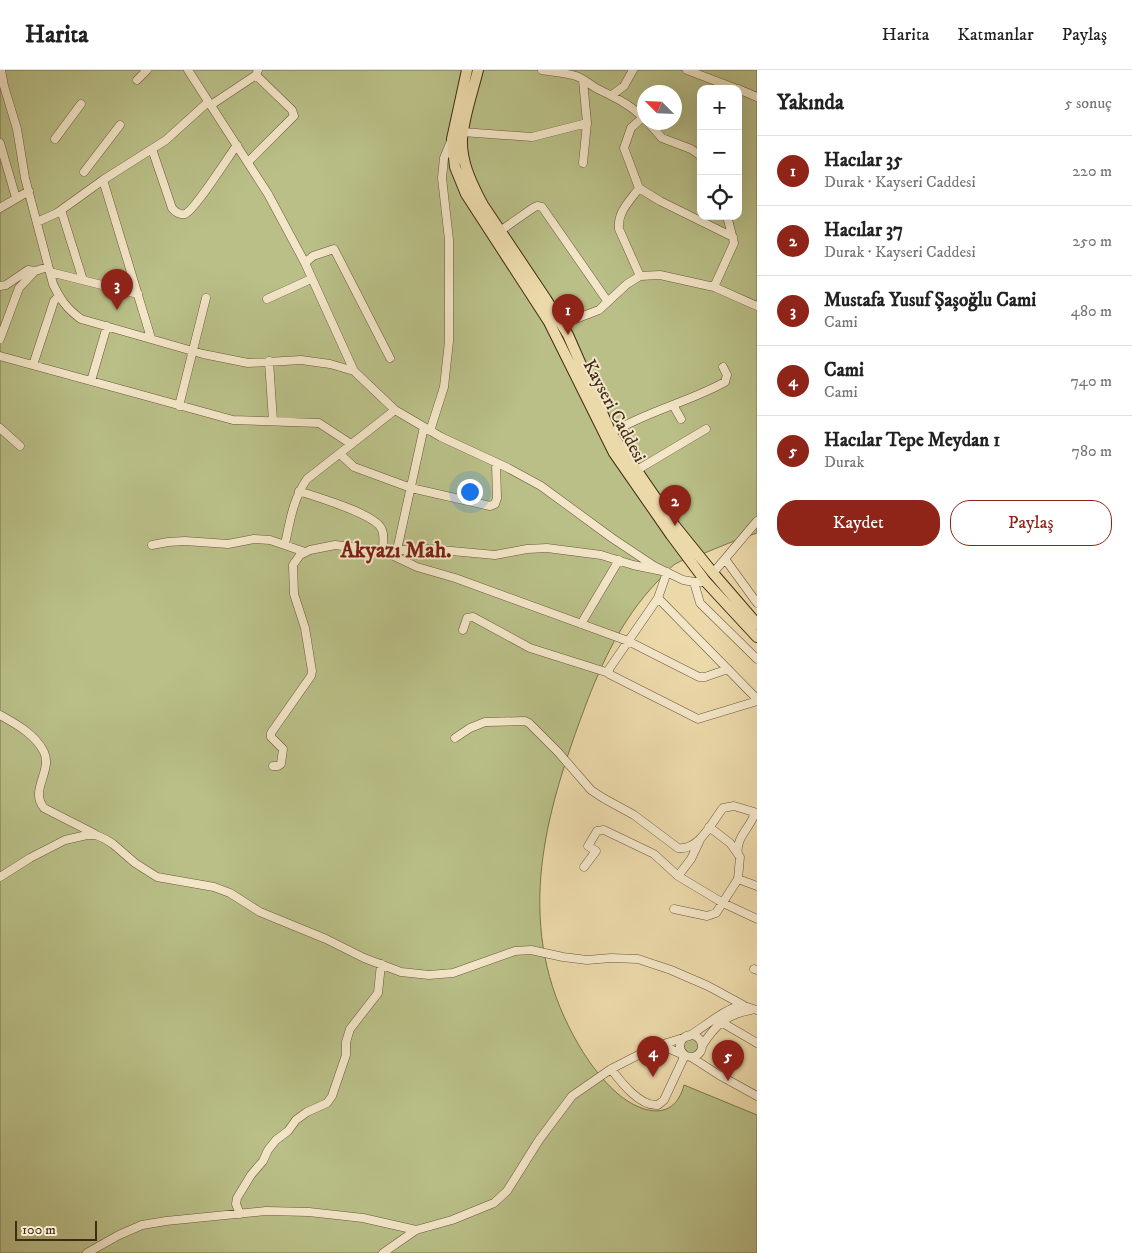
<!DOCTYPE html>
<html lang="tr">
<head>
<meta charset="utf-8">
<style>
  :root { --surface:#fff; --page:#f2f2f2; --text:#222; --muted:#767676; --line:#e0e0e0; --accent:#8f2418 }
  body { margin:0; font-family:"IM FELL DW Pica",serif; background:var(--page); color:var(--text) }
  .controls { position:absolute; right:15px; top:15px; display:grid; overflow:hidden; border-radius:10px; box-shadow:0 5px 20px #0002 }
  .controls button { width:45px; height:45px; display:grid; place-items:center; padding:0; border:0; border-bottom:1px solid var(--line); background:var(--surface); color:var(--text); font:25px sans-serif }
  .compass { position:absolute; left:637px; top:15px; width:45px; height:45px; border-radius:50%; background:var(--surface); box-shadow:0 5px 20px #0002; rotate:294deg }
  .scale { position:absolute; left:15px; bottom:12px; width:82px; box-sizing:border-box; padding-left:5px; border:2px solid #3f2b16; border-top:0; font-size:14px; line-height:18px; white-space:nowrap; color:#3f2b16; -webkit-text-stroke:4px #f3e6c8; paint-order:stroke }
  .you { position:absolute; left:469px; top:421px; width:18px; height:18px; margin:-12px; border:4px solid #fff; border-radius:50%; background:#1a73e8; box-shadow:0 0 0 8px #1a73e833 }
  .badge { display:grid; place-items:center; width:32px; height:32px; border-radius:50%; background:var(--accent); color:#fff; font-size:16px; font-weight:700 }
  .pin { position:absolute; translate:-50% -41px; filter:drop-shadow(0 1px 2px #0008) }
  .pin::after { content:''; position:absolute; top:26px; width:18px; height:15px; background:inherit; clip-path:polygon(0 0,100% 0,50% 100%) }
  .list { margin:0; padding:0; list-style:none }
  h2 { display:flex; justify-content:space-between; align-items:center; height:65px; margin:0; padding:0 20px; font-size:21px }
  h2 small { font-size:16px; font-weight:400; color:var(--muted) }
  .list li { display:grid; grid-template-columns:32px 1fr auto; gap:15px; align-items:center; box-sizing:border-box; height:70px; padding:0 20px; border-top:1px solid var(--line) }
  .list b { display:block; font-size:19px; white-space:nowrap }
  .list p { margin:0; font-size:16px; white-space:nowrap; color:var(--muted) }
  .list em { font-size:16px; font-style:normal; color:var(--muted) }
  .actions { display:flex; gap:10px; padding:15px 20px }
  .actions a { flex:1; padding:11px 0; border:1px solid var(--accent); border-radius:20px; text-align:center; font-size:18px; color:var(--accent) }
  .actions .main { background:var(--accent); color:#fff }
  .icon { flex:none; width:28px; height:28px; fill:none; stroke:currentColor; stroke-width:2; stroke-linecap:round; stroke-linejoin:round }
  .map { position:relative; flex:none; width:757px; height:1183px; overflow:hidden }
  header { display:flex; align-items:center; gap:30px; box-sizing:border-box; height:70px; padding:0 25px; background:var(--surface); border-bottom:1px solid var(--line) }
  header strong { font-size:24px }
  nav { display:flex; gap:28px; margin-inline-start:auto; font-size:18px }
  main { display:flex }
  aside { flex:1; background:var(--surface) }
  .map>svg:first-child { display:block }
</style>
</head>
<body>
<header>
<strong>Harita</strong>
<nav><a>Harita</a><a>Katmanlar</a><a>Paylaş</a></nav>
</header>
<main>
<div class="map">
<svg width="757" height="1183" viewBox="0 0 757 1183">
  <rect width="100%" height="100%" fill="#ecd9aa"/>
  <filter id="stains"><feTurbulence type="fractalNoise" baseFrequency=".004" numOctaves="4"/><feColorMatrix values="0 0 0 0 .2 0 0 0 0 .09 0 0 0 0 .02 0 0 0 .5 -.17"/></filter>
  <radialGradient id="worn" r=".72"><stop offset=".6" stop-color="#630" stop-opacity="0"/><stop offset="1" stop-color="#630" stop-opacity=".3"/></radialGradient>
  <path fill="#b9bf87" stroke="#7c754e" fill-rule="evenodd" d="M 0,0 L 757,0 L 757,463 C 738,469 719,477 700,485 C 692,487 682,490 675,494 C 668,499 662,507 656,513 C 622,549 602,592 585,637 C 545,744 515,849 569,957 C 581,981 597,1006 618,1024 C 641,1043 674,1053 684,1015 L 757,1045 L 757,1183 L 0,1183 ZM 701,19 L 738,19 L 738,146 L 701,146 ZM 644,22 L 674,22 L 674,52 L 644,52 Z
    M684 976a7 7 0 1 1 14 0a7 7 0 1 1-14 0Z"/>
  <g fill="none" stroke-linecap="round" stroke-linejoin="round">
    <g stroke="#6a563b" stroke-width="9">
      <path id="minor" d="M 1,0 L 4,16 L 17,59 L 25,108 L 53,214 C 60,229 67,239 81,249 L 203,284 L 248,293 L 301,290 L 330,294 L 354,301
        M 188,0 L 268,124 L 305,193 L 354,301 L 395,340 L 441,367 L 508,398 L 541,416 L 612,468 L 654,496 L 683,510 L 694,512 L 706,512
        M 542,0 C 553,2 565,3 576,6 C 584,9 589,14 596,18 C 613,27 631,34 644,49
        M 687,0 L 737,19
        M 137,10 L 147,0
        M 738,19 L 757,27
        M 612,25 L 624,16 L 633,0
        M 211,35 L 256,5 L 258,0
        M 643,47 L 631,58 L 624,78 L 639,118 L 660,131 L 733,167
        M 648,52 L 662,68 L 691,79 L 701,86
        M 462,62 L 532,67 L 587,53 L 583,10
        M 55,69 L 81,34
        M 0,73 L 16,128
        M 152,79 L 172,138 C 175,142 180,145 185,144 C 194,141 229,86 237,75
        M 248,92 L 294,46 L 292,40 L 256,5
        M 583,93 L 587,53
        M 84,102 L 120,55
        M 103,110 L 151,268
        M 639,118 C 630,131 617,142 619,159 L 640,206
        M 0,138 L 29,121
        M 61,140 L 83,210
        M 37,152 L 57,143 L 103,110 L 166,70 L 208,32
        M 500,161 L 533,138 L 537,136 L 542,137 L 608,232
        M 305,193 L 313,186 L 334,179 L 390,288
        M 50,202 L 138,224
        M 0,216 L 6,215 L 28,200 L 35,201 L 48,197
        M 714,217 L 734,173 L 727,146
        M 267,229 L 311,209
        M 562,254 L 599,240 L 627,214 L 640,206 L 660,205 L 714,217 L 757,236
        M 0,269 L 19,218 L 35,201
        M 0,286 L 233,350 L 319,353 L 351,374
        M 269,291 L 273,351
        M 33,295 L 54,231 L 59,226
        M 91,311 L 107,256
        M 673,335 L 681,349
        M 179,336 L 206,228
        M 0,358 L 20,376
        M 430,361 L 444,317 L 449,271 L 449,170 L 442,108 L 444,88 L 451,71
        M 611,363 C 647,341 689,332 725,312 L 727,305 L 723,297
        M 340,384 L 354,397 L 411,418 L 490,436 L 495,434 L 497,428 L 496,393
        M 637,400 L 706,359
        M 299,421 C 316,427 373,443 381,458 C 385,464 383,473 383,481 L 417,497 L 455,508 L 628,571 L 699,607 L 705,607 L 728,599
        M 285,474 C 290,451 293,429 307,409 L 395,340
        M 152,475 L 168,472 L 185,471 L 228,474 L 254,469 L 270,470 L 305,482
        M 397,480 L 424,357
        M 725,489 L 757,533
        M 713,503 L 757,451
        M 694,512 L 700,533 L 757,589
        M 658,528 L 757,629
        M 581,554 L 619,490
        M 463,560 L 467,548 L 473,547 L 530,578 L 609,603
        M 0,645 C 16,654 35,664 44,682 C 53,701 29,720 44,738 L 95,764
        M 455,668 L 470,658 L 485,652 L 525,651 L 529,653 L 558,682 L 591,720 L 603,728 L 634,745 L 678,778 C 699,781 712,752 723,738 L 734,736 L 757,743
        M 273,696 L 278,696 L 281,694 L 283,679 L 271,667 L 271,663 L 311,606 L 312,601 L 305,558 L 294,524 L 293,495 L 300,485 L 310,480 L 335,475 L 383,481 L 430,479 L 495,485 L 527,479 L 547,478 L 601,485 L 633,495 L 667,502 L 658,528 L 609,599 L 609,604 L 698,649 L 757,631
        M 738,784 C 735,768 751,757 755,743
        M 584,797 L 596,781 L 588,776 L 597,761 L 604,760 L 654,784 L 678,806 L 723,833 L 757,849
        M 678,806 L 691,789 L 700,770
        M 0,807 L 30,788 L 65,770 L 87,765 L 96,765 L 105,769 L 113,774 L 135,793 L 157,807 L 214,817 L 230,823 L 260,842 L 326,869 L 364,888 L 401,902 L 429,905 L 453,903 L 515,881 L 531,880 L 563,887 L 587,890 L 611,888 L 638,889 L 671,900 L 708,916 L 743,935
        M 738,809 L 757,816
        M 674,839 L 707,846 L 716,843 L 738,809 L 740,787 L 730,773 L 709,757
        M 754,899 L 757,900
        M 721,952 L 757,973
        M680 976a11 11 0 1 1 22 0a11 11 0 1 1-22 0Z
        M 689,966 C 703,958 728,936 742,936 C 746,936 752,939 757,940
        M 702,976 C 715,955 727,944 751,940
        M 656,978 L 670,979 L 684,985
        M 691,987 L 719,1005 L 757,1026
        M 611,999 C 621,1012 640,1037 658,1035 L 664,1030 L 685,985
        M 240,1144 L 236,1134 L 237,1128 L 251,1105 L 263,1091 L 268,1080 L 276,1070 L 288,1061 L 296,1050 L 307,1042 L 327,1033 L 332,1026 L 346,985 L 346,972 L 350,959 L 378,923 L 381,894
        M 87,1183 L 119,1165 L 142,1155 L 166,1151 L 266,1141 L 309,1142 L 363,1148 L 416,1160
        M 383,1183 L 416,1160 L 452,1150 L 494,1133 L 507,1121 L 539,1070 L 572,1026 L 611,999 L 654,977 L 686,967"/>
    </g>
    <g stroke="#3f2b16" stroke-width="12">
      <path id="major" d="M 467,0 L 452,69 L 455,97 L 466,124 L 549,252 L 614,383 L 671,465 L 706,512 L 757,567
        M 478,0 C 473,20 466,40 463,61 C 458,86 471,113 483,135 L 546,229 L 568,265 L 611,363 L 675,456 L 713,503 L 757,554"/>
    </g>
    <use href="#minor" stroke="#f3e6c8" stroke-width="8"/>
    <use href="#major" stroke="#ecd9aa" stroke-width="10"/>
  </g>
  <g text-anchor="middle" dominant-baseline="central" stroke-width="4" stroke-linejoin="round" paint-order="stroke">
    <g font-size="18" fill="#3f2b16" stroke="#f3e6c8">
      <text transform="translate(614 341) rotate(62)">Kayseri Caddesi</text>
    </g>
    <g font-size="22" font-weight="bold" fill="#7a1f14" stroke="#f3e6c8">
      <text x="396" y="480">Akyazı Mah.</text>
    </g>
  </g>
  <rect width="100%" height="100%" filter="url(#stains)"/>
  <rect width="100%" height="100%" fill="url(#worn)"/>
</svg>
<div class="controls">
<button>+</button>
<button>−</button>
<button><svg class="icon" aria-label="locate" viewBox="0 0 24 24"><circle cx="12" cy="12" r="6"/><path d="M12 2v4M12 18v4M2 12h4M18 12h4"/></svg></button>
</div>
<svg class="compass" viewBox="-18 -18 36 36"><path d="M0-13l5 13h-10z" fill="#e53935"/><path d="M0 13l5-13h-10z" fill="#767676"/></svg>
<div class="scale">100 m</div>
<div class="you"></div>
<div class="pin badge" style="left:568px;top:265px">1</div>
<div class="pin badge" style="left:675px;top:456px">2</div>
<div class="pin badge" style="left:117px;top:240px">3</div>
<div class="pin badge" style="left:653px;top:1007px">4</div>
<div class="pin badge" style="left:728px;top:1011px">5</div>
</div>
<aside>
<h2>Yakında<small>5 sonuç</small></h2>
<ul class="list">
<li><span class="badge">1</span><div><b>Hacılar 35</b><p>Durak · Kayseri Caddesi</p></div><em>220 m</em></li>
<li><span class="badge">2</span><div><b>Hacılar 37</b><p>Durak · Kayseri Caddesi</p></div><em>250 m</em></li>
<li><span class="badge">3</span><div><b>Mustafa Yusuf Şaşoğlu Cami</b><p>Cami</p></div><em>480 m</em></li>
<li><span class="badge">4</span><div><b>Cami</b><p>Cami</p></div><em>740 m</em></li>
<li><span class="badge">5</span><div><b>Hacılar Tepe Meydan 1</b><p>Durak</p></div><em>780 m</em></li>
</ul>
<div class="actions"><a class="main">Kaydet</a><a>Paylaş</a></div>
</aside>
</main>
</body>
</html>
